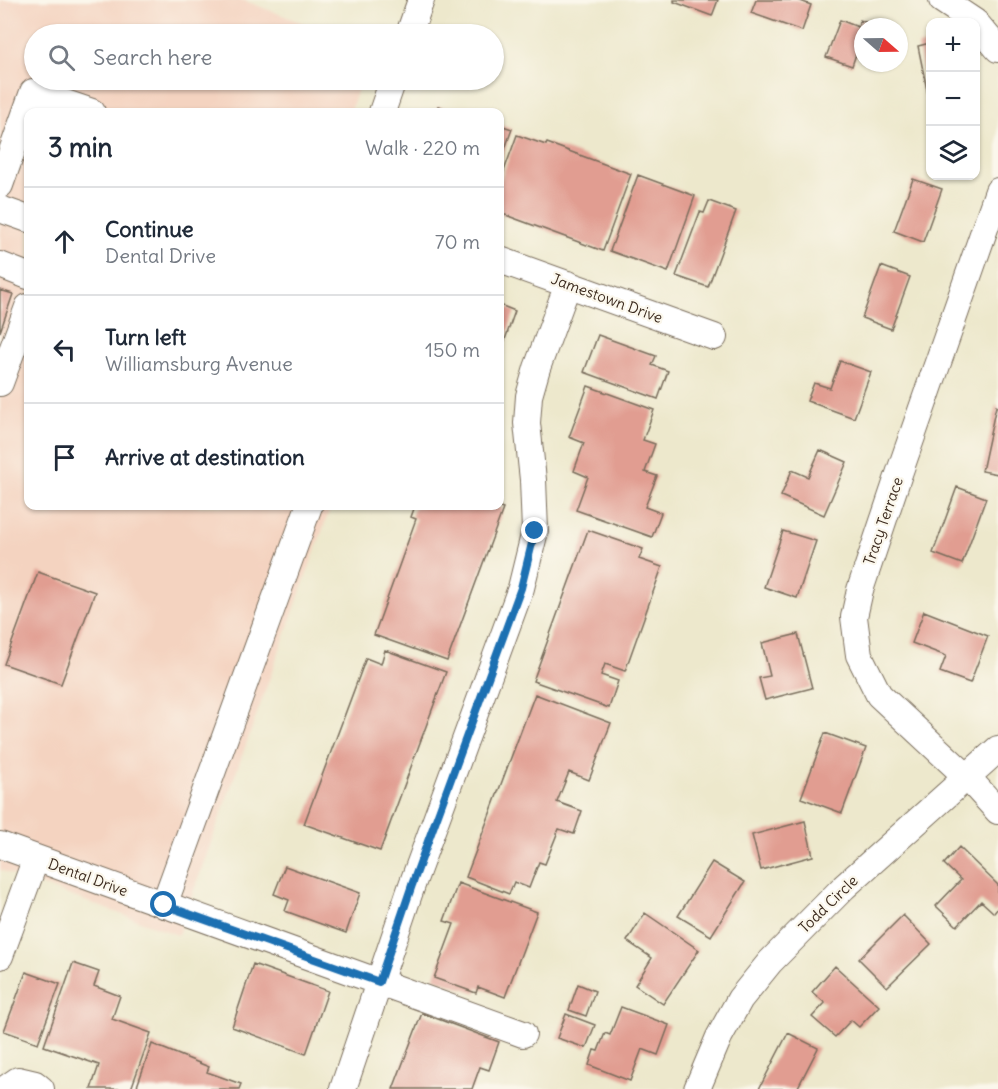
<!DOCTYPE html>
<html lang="en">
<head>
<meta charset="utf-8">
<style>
  :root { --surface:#fff; --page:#f6f6f7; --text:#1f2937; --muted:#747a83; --line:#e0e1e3 }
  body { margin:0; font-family:Delius,sans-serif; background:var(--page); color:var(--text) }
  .controls { position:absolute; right:18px; top:18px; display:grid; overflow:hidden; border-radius:12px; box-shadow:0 2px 4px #0004 }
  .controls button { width:54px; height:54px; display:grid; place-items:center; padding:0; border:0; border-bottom:2px solid var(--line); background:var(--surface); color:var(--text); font:30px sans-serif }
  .compass { position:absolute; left:854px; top:18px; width:54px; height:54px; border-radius:50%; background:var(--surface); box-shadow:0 2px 4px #0004; rotate:110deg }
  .stop { position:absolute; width:18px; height:18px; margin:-14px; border:4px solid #1f6fb2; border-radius:50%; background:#fff }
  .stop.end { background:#1f6fb2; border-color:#fff; box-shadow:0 2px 6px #0008 }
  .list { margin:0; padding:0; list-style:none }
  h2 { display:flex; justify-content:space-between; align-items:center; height:78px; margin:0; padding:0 24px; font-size:26px }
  h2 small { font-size:20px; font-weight:400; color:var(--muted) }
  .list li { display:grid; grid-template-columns:39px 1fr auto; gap:18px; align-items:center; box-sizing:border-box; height:108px; padding:0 24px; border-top:2px solid var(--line) }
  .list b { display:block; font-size:22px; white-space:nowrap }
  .list p { margin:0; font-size:20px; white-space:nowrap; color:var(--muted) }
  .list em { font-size:20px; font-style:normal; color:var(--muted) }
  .icon { flex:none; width:33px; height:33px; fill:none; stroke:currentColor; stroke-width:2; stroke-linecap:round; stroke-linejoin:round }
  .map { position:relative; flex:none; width:998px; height:1089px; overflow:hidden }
  .search { position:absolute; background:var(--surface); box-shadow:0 2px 4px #0004; left:24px; top:24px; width:480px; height:66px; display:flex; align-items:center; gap:15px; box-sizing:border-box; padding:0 21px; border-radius:33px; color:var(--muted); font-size:22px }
  .panel { position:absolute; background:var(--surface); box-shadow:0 2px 4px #0004; left:24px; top:108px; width:480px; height:402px; border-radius:12px }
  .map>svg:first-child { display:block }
</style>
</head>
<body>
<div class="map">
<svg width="998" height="1089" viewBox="0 0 998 1089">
  <rect width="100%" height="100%" fill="#fbf7ec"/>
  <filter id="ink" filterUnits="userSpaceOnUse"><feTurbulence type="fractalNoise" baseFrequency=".0167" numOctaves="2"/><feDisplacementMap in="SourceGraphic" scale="12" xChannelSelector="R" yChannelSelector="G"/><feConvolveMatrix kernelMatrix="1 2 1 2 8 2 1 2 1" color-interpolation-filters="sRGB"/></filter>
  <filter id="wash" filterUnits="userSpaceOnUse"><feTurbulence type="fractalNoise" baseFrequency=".008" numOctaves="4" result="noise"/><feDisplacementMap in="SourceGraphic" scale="24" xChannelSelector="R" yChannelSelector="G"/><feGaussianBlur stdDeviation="1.35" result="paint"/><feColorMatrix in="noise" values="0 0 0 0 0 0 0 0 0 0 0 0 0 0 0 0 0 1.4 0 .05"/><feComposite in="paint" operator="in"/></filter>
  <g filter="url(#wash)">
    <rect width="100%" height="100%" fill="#ede8cc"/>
    <path fill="#f4d3c0" d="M 0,0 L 243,0 L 331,34 L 34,34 L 34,80 L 361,80 L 350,112 L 28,112 L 28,506 L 331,506 L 178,935 L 0,870 Z"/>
    <g id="blocks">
      <path fill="#e19d91" d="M 674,0 L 718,0 L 712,16 L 674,2 Z
        M 756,0 L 798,0 L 811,5 L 802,31 L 751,13 Z
        M 840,20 L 858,27 L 860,20 L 878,27 L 863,27 L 863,57 L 856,54 L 852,66 L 826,57 Z
        M 930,43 L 930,100 L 929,100 L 918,46 Z
        M 438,106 L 456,112 L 436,112 Z
        M 500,125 L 512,129 L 500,163 Z
        M 517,135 L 546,145 L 547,143 L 631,174 L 603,251 L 500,213 L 500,182 Z
        M 638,175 L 695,196 L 668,272 L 610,251 Z
        M 913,179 L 942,189 L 923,242 L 894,231 Z
        M 709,201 L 736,211 L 708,287 L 676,276 L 700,212 L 704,213 Z
        M 881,266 L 910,277 L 891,329 L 862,318 Z
        M 0,290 L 13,294 L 0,332 Z
        M 500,305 L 515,311 L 500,354 Z
        M 598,335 L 656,356 L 652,365 L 668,371 L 658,399 L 584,372 Z
        M 840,361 L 871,372 L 854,418 L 807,401 L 814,383 L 830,388 Z
        M 588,386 L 654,410 L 643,440 L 655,444 L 645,472 L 657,476 L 645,507 L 661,513 L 652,537 L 576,510 L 588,477 L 574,471 L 584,443 L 569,437 Z
        M 996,406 L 998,407 L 998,474 L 982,471 Z
        M 820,450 L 847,462 L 824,515 L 781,496 L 792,470 L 808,477 Z
        M 957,487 L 986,498 L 962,564 L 933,553 Z
        M 415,506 L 494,506 L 503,509 L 447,661 L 374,635 L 416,519 L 411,517 Z
        M 588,530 L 643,549 L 639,559 L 662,567 L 625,671 L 605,664 L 601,675 L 618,681 L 609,708 L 533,681 Z
        M 783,531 L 816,541 L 797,598 L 764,587 Z
        M 38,572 L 95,592 L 61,684 L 4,664 Z
        M 924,611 L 988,636 L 970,683 L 940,672 L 946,656 L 912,643 Z
        M 798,634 L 812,688 L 765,700 L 759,678 L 770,676 L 762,643 Z
        M 385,650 L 446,672 L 380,851 L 304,824 L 366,658 L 381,664 Z
        M 535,694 L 611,723 L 589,780 L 569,772 L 557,802 L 582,811 L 574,834 L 559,829 L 545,864 L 539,862 L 529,888 L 514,882 L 509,894 L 466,877 Z
        M 825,733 L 866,748 L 842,813 L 801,798 Z
        M 805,821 L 813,856 L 761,870 L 752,835 Z
        M 959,847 L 998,885 L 998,908 L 994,913 L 981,901 L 957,926 L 936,906 L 961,880 L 944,864 Z
        M 712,862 L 745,882 L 711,936 L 678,916 Z
        M 285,866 L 360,893 L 346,933 L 285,911 L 289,900 L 274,894 Z
        M 458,883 L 537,912 L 505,997 L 478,987 L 476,993 L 434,978 L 454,924 L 444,921 Z
        M 645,913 L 699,950 L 663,1004 L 635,985 L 652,958 L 627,941 Z
        M 903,915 L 931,944 L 887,987 L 859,959 Z
        M 73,963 L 99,972 L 94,986 L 120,996 L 112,1019 L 151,1033 L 131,1089 L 91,1089 L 99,1065 L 44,1046 Z
        M 253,964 L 328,991 L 306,1054 L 232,1027 Z
        M 835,966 L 879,1006 L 859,1027 L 851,1020 L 835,1037 L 812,1017 L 825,1003 L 812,992 Z
        M 26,972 L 60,984 L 38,1043 L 4,1031 Z
        M 578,984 L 595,991 L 586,1016 L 569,1010 Z
        M 621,1007 L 669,1025 L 658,1055 L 642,1049 L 630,1081 L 589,1065 L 594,1050 L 598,1051 L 605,1033 L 610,1035 Z
        M 422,1013 L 499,1042 L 489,1070 L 480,1067 L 472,1089 L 393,1089 Z
        M 566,1014 L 595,1025 L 586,1048 L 557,1038 Z
        M 788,1033 L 818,1048 L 797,1089 L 759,1089 Z
        M 152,1044 L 209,1067 L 207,1072 L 241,1084 L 239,1089 L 136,1089 Z"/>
    </g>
  </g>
  <g filter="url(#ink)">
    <use href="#blocks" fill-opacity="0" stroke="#796c5b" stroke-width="1.5"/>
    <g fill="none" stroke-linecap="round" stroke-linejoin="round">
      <g stroke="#796c5b" stroke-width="28">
        <path id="minor" d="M 942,0 L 975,22
          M 976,23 L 998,49
          M 409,34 L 421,0
          M 382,112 L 393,80
          M 0,185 L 33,92 L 92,112
          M 998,191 L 900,471 L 860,590 L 854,617 L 859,655 L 879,695 L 968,778 L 998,811
          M 0,209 L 28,219
          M 500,260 L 714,337
          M 0,265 L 28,276
          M 0,383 L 28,307
          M 0,845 L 523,1034
          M 164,905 L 309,506
          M 0,956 L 36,858
          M 5,1089 L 18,1080 L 35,1084 L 41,1089
          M 343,1089 L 412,885 L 521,588 L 535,531 L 533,480 L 527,423 L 529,396 L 537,368 L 568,284
          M 697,1089 L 719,1037 L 740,999 L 770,962 L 844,887 L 998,749"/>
      </g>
      <use href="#minor" stroke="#fff" stroke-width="26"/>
    </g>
  </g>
  <g fill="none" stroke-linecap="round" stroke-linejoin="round" filter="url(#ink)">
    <path stroke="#1f6fb2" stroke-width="8" d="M 164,905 L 379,982 L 412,885 L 521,588 L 535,531"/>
  </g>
  <g text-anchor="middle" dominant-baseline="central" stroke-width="4.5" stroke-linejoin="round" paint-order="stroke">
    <g font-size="15" fill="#3b2a1e" stroke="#fbf7ec">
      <text transform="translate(607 298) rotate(20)">Jamestown Drive</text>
      <text transform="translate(883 521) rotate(-71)">Tracy Terrace</text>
      <text transform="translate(88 877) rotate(20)">Dental Drive</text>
      <text transform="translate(828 904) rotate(-44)">Todd Circle</text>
    </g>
  </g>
</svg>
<div class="controls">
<button>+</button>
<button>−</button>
<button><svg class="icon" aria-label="layers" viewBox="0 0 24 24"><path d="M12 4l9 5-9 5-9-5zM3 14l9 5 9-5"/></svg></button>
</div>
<svg class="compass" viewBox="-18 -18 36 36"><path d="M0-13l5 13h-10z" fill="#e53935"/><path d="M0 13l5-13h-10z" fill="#747a83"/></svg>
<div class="stop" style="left:164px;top:905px"></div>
<div class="stop end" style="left:535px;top:531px"></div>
<div class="search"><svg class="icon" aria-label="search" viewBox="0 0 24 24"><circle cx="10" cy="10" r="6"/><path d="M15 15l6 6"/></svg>Search here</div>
<section class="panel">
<h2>3 min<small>Walk · 220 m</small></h2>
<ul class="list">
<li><svg class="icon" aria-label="ahead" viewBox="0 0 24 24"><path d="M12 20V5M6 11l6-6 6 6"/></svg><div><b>Continue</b><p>Dental Drive</p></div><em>70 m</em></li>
<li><svg class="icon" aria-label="left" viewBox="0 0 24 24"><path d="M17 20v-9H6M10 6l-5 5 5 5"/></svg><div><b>Turn left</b><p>Williamsburg Avenue</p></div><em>150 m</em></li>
<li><svg class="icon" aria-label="arrive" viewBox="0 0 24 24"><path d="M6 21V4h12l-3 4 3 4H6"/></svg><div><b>Arrive at destination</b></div></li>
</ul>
</section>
</div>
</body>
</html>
